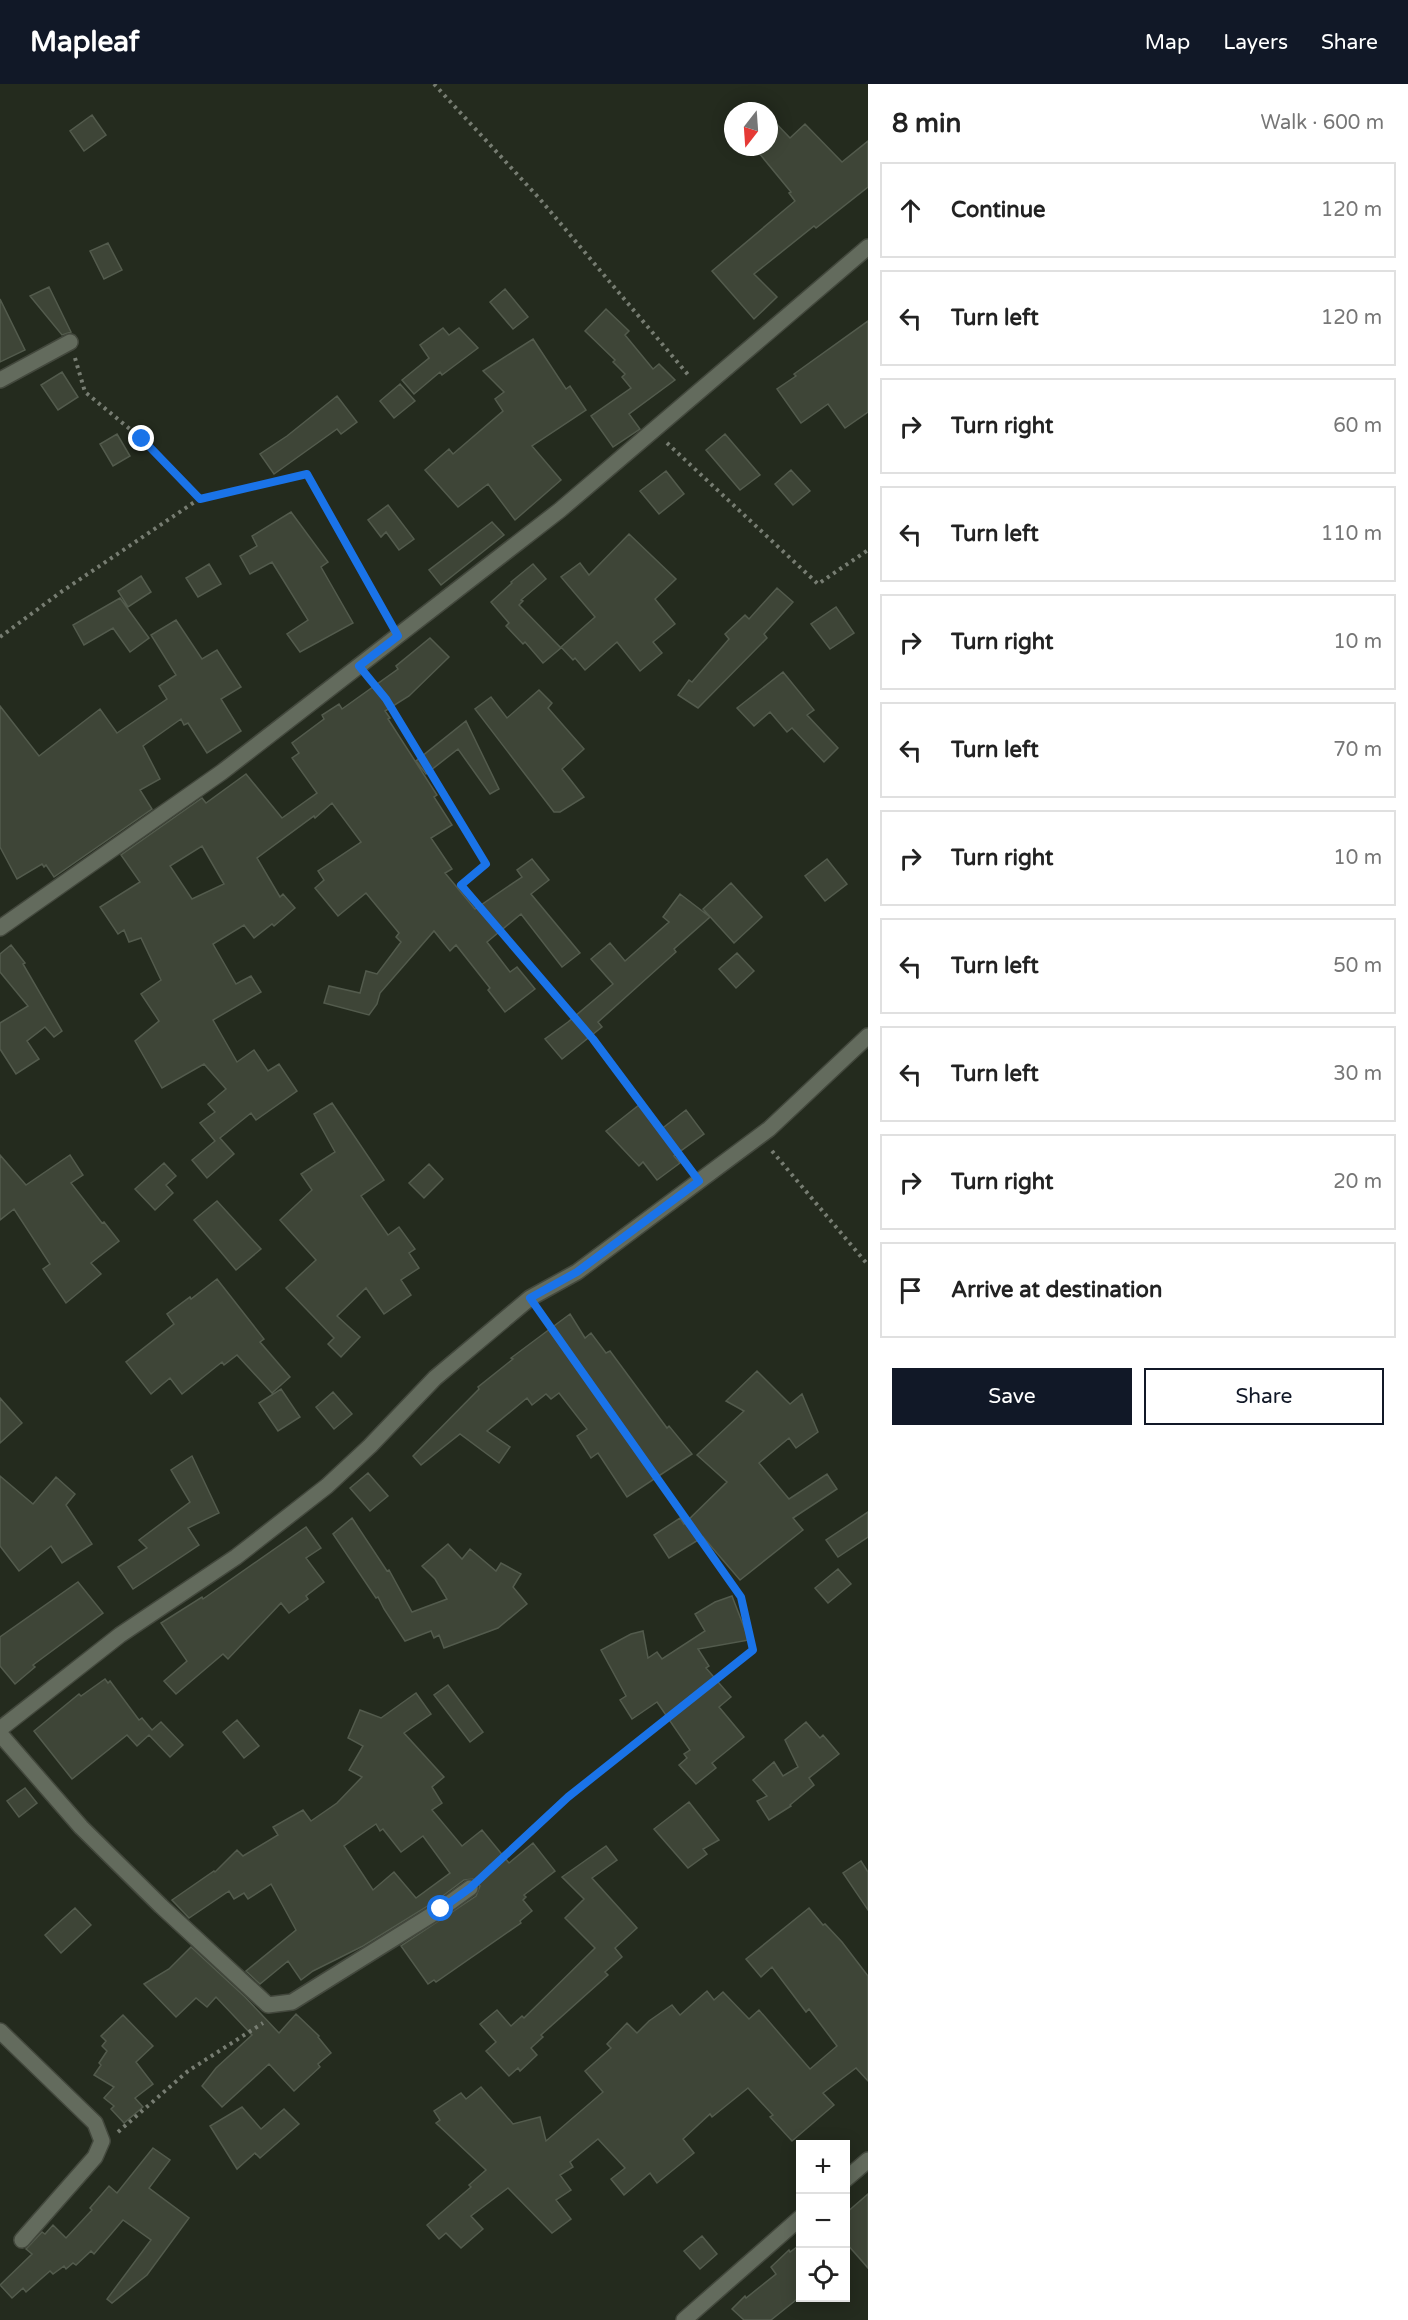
<!DOCTYPE html>
<html lang="en">
<head>
<meta charset="utf-8">
<style>
  :root { --surface:#fff; --page:#f6f6f6; --text:#222; --muted:#767676; --line:#e0e0e0; --accent:#111827 }
  body { margin:0; font-family:"Varela Round",sans-serif; background:var(--page); color:var(--text) }
  .controls { position:absolute; right:18px; bottom:18px; display:grid; overflow:hidden; border-radius:0px; box-shadow:0 3px 15px #0003 }
  .controls button { width:54px; height:54px; display:grid; place-items:center; padding:0; border:0; border-bottom:2px solid var(--line); background:var(--surface); color:var(--text); font:30px sans-serif }
  .compass { position:absolute; left:724px; top:18px; width:54px; height:54px; border-radius:50%; background:var(--surface); box-shadow:0 3px 15px #0003; rotate:197deg }
  .stop { position:absolute; width:18px; height:18px; margin:-14px; border:4px solid #1a73e8; border-radius:50%; background:#fff }
  .stop.end { background:#1a73e8; border-color:#fff; box-shadow:0 2px 6px #0008 }
  .list { margin:0; padding:0; list-style:none }
  h2 { display:flex; justify-content:space-between; align-items:center; height:78px; margin:0; padding:0 24px; font-size:26px }
  h2 small { font-size:20px; font-weight:400; color:var(--muted) }
  .list li { display:grid; grid-template-columns:39px 1fr auto; gap:18px; align-items:center; box-sizing:border-box; height:96px; margin:0 12px 12px; padding:0 12px; border:2px solid var(--line); border-radius:0px }
  .list b { display:block; font-size:22px; white-space:nowrap }
  .list em { font-size:20px; font-style:normal; color:var(--muted) }
  .actions { display:flex; gap:12px; padding:18px 24px }
  .actions a { flex:1; padding:14px 0; border:2px solid var(--accent); border-radius:0px; text-align:center; font-size:21px; color:var(--accent) }
  .actions .main { background:var(--accent); color:#fff }
  .icon { flex:none; width:33px; height:33px; fill:none; stroke:currentColor; stroke-width:2; stroke-linecap:round; stroke-linejoin:round }
  .map { position:relative; flex:none; width:868px; height:2236px; overflow:hidden }
  header { display:flex; align-items:center; gap:36px; box-sizing:border-box; height:84px; padding:0 30px; background:var(--accent); color:#fff }
  header strong { font-size:28px }
  nav { display:flex; gap:33px; margin-inline-start:auto; font-size:21px }
  main { display:flex }
  aside { flex:1; background:var(--surface) }
  .map>svg:first-child { display:block }
</style>
</head>
<body>
<header>
<strong>Mapleaf</strong>
<nav><a>Map</a><a>Layers</a><a>Share</a></nav>
</header>
<main>
<div class="map">
<svg width="868" height="2236" viewBox="0 0 868 2236">
  <rect width="100%" height="100%" fill="#242b1e"/>
  <path fill="#3e4537" stroke="#535b4d" stroke-width="1.5" fill-rule="evenodd" d="M 92,31 L 106,51 L 84,67 L 70,47 Z
    M 769,32 L 790,54 L 805,40 L 842,78 L 868,57 L 868,103 L 816,144 L 814,142 L 754,190 L 777,213 L 754,235 L 712,187 L 795,117 L 789,109 L 791,108 L 754,63 L 769,63 Z
    M 108,159 L 122,186 L 104,195 L 90,167 Z
    M 49,203 L 71,248 L 62,251 L 30,212 Z
    M 505,205 L 528,233 L 513,245 L 490,218 Z
    M 0,215 L 25,266 L 0,278 Z
    M 606,225 L 629,247 L 625,251 L 653,285 L 659,280 L 675,296 L 629,330 L 640,345 L 613,363 L 591,332 L 631,304 L 622,293 L 625,290 L 613,278 L 615,276 L 585,247 Z
    M 868,237 L 868,328 L 845,344 L 828,320 L 801,339 L 777,305 L 796,292 L 794,290 Z
    M 443,244 L 449,251 L 459,244 L 478,264 L 442,291 L 440,288 L 414,310 L 402,296 L 429,274 L 420,261 Z
    M 533,255 L 566,305 L 570,302 L 586,326 L 532,362 L 561,396 L 515,436 L 488,400 L 458,423 L 425,386 L 449,365 L 453,370 L 503,327 L 495,315 L 504,308 L 483,287 Z
    M 62,288 L 78,313 L 58,326 L 41,301 Z
    M 400,300 L 415,317 L 394,334 L 380,317 Z
    M 337,312 L 357,338 L 341,350 L 337,345 L 274,390 L 260,370 L 287,352 Z
    M 117,350 L 130,372 L 113,382 L 100,360 Z
    M 725,350 L 760,391 L 740,406 L 706,366 Z
    M 791,386 L 810,407 L 793,421 L 775,400 Z
    M 666,387 L 684,410 L 659,430 L 640,407 Z
    M 388,421 L 414,455 L 399,466 L 386,448 L 381,453 L 368,436 Z
    M 291,428 L 328,478 L 321,483 L 353,539 L 300,568 L 287,550 L 308,536 L 272,478 L 250,490 L 240,472 L 257,462 L 252,452 Z
    M 492,438 L 504,451 L 441,501 L 429,486 Z
    M 629,450 L 676,495 L 655,515 L 675,540 L 653,558 L 662,569 L 640,587 L 617,558 L 585,586 L 575,574 L 573,576 L 561,563 L 595,533 L 561,493 L 580,479 L 589,491 Z
    M 209,480 L 221,500 L 198,513 L 186,494 Z
    M 533,480 L 546,495 L 521,516 L 523,517 L 519,521 L 561,564 L 543,579 L 525,558 L 523,560 L 506,542 L 509,539 L 491,518 L 512,499 L 511,498 Z
    M 141,492 L 151,508 L 128,523 L 118,507 Z
    M 777,504 L 793,518 L 764,550 L 767,554 L 698,624 L 678,611 L 689,596 L 692,598 L 729,555 L 725,550 L 745,531 L 749,535 Z
    M 120,514 L 149,554 L 130,568 L 113,544 L 84,561 L 73,541 Z
    M 836,523 L 854,549 L 830,565 L 811,540 Z
    M 176,536 L 202,575 L 217,566 L 241,603 L 221,615 L 241,647 L 207,669 L 188,639 L 184,641 L 181,635 L 143,662 L 160,695 L 140,706 L 152,725 L 54,793 L 46,781 L 44,783 L 42,780 L 17,795 L 0,763 L 0,622 L 39,672 L 100,625 L 117,649 L 167,615 L 159,602 L 176,591 L 151,551 Z
    M 430,554 L 449,573 L 409,612 L 385,627 L 390,634 L 388,635 L 437,711 L 434,713 L 452,741 L 431,754 L 452,785 L 445,789 L 475,825 L 522,793 L 517,786 L 532,775 L 549,796 L 531,810 L 580,869 L 562,883 L 521,830 L 487,858 L 510,888 L 517,883 L 535,905 L 505,928 L 488,906 L 490,904 L 456,861 L 450,867 L 434,847 L 380,909 L 377,920 L 369,931 L 324,919 L 329,902 L 360,909 L 366,887 L 377,890 L 401,858 L 396,853 L 399,849 L 366,809 L 338,832 L 315,804 L 324,796 L 318,787 L 361,758 L 332,719 L 315,734 L 314,732 L 257,774 L 280,813 L 283,810 L 295,824 L 274,842 L 272,840 L 254,854 L 244,841 L 213,860 L 236,900 L 251,892 L 261,908 L 213,936 L 237,978 L 254,966 L 268,987 L 279,980 L 297,1007 L 256,1036 L 251,1029 L 220,1054 L 234,1070 L 207,1094 L 192,1076 L 215,1057 L 200,1039 L 215,1028 L 208,1020 L 226,1005 L 204,980 L 162,1004 L 135,957 L 159,937 L 141,910 L 161,896 L 141,854 L 129,858 L 124,846 L 118,850 L 100,823 L 140,798 L 121,771 L 202,714 L 206,719 L 246,690 L 282,734 L 317,709 L 292,674 L 299,669 L 292,659 L 324,635 L 322,631 L 339,620 L 342,625 L 398,585 L 396,582 ZM 202,762 L 224,800 L 192,815 L 170,782 Z
    M 783,588 L 814,626 L 807,631 L 838,664 L 824,678 L 792,644 L 787,648 L 770,628 L 754,642 L 737,624 Z
    M 539,606 L 552,619 L 548,624 L 584,665 L 562,685 L 584,713 L 560,728 L 554,728 L 475,625 L 491,613 L 507,634 Z
    M 466,637 L 499,705 L 490,710 L 458,665 L 426,690 L 416,677 Z
    M 827,775 L 847,800 L 825,817 L 805,792 Z
    M 731,799 L 762,833 L 734,859 L 703,825 Z
    M 680,810 L 710,833 L 674,865 L 676,868 L 598,938 L 602,943 L 562,975 L 545,955 L 568,938 L 613,900 L 591,875 L 610,859 L 625,877 L 669,838 L 663,833 Z
    M 11,861 L 25,879 L 23,880 L 62,947 L 54,953 L 45,943 L 27,957 L 39,975 L 16,990 L 0,965 L 0,939 L 28,922 L 0,888 L 0,870 Z
    M 737,869 L 754,887 L 736,904 L 719,885 Z
    M 332,1019 L 384,1096 L 361,1112 L 388,1151 L 399,1143 L 415,1165 L 409,1169 L 419,1184 L 401,1196 L 411,1211 L 384,1230 L 366,1204 L 337,1232 L 360,1253 L 341,1273 L 328,1260 L 334,1254 L 286,1204 L 316,1176 L 280,1136 L 312,1106 L 301,1090 L 335,1068 L 314,1030 Z
    M 639,1021 L 660,1046 L 686,1026 L 704,1050 L 674,1072 L 680,1079 L 657,1096 L 643,1078 L 639,1082 L 606,1047 Z
    M 0,1071 L 26,1101 L 70,1071 L 83,1091 L 71,1099 L 102,1139 L 104,1138 L 119,1157 L 91,1179 L 101,1190 L 66,1219 L 43,1185 L 50,1180 L 14,1125 L 0,1136 Z
    M 164,1079 L 176,1092 L 166,1101 L 173,1109 L 155,1126 L 135,1105 Z
    M 429,1080 L 443,1095 L 424,1114 L 409,1099 Z
    M 217,1117 L 261,1165 L 236,1186 L 194,1136 Z
    M 217,1195 L 264,1255 L 260,1258 L 290,1293 L 272,1309 L 237,1271 L 224,1281 L 222,1278 L 182,1310 L 170,1294 L 151,1310 L 126,1278 L 174,1240 L 167,1230 L 190,1213 L 191,1215 Z
    M 570,1230 L 585,1254 L 591,1249 L 606,1269 L 610,1267 L 667,1344 L 669,1342 L 692,1370 L 627,1413 L 598,1369 L 591,1374 L 577,1352 L 587,1345 L 559,1309 L 551,1315 L 546,1310 L 532,1321 L 527,1314 L 487,1347 L 510,1363 L 499,1379 L 460,1350 L 421,1381 L 413,1372 L 479,1305 L 478,1303 L 513,1275 L 511,1274 Z
    M 757,1287 L 790,1320 L 802,1310 L 818,1348 L 796,1364 L 789,1354 L 759,1379 L 789,1415 L 827,1390 L 837,1405 L 793,1434 L 803,1446 L 740,1496 L 703,1453 L 669,1474 L 654,1451 L 680,1434 L 684,1440 L 727,1398 L 697,1371 L 744,1327 L 726,1317 Z
    M 281,1305 L 300,1333 L 278,1347 L 259,1319 Z
    M 333,1308 L 352,1330 L 334,1345 L 316,1323 Z
    M 0,1314 L 22,1339 L 0,1359 Z
    M 192,1372 L 219,1429 L 188,1444 L 199,1461 L 133,1505 L 118,1483 L 147,1464 L 139,1456 L 190,1418 L 171,1386 Z
    M 368,1389 L 388,1412 L 370,1427 L 350,1404 Z
    M 0,1392 L 33,1420 L 56,1393 L 75,1410 L 66,1421 L 92,1460 L 62,1479 L 51,1462 L 19,1487 L 0,1462 Z
    M 868,1428 L 868,1453 L 838,1473 L 826,1456 Z
    M 352,1434 L 387,1487 L 389,1486 L 412,1528 L 447,1515 L 435,1495 L 422,1482 L 448,1460 L 462,1475 L 470,1465 L 496,1487 L 501,1479 L 521,1490 L 513,1503 L 527,1520 L 498,1544 L 444,1564 L 439,1551 L 434,1554 L 431,1547 L 405,1557 L 384,1525 L 378,1513 L 376,1514 L 333,1450 Z
    M 306,1443 L 321,1464 L 306,1474 L 324,1498 L 306,1512 L 308,1515 L 289,1529 L 281,1519 L 228,1575 L 223,1570 L 176,1610 L 164,1597 L 187,1577 L 161,1539 L 202,1513 L 203,1515 Z
    M 838,1485 L 851,1500 L 828,1519 L 815,1504 Z
    M 78,1498 L 103,1529 L 33,1581 L 35,1583 L 15,1600 L 0,1582 L 0,1553 Z
    M 732,1512 L 749,1556 L 698,1565 L 709,1582 L 706,1584 L 731,1613 L 719,1623 L 744,1653 L 712,1679 L 716,1684 L 696,1700 L 679,1681 L 687,1674 L 684,1670 L 690,1666 L 657,1618 L 632,1635 L 620,1616 L 626,1612 L 601,1566 L 631,1550 L 643,1547 L 648,1574 L 657,1568 L 662,1575 L 705,1547 L 695,1530 L 715,1518 Z
    M 105,1595 L 108,1599 L 110,1597 L 139,1636 L 142,1634 L 152,1646 L 161,1638 L 183,1661 L 170,1673 L 149,1651 L 137,1662 L 127,1651 L 72,1695 L 34,1647 L 79,1610 L 81,1612 Z
    M 448,1601 L 483,1648 L 470,1658 L 434,1611 Z
    M 416,1609 L 431,1630 L 404,1649 L 444,1693 L 432,1703 L 442,1719 L 432,1726 L 462,1762 L 482,1746 L 509,1779 L 533,1759 L 555,1787 L 524,1811 L 526,1813 L 523,1816 L 532,1827 L 520,1837 L 521,1839 L 436,1898 L 434,1896 L 428,1900 L 401,1862 L 476,1812 L 480,1802 L 473,1795 L 464,1796 L 436,1817 L 363,1862 L 313,1887 L 301,1896 L 288,1877 L 260,1900 L 246,1887 L 296,1846 L 271,1800 L 248,1815 L 244,1809 L 234,1815 L 229,1807 L 189,1834 L 172,1816 L 214,1787 L 215,1788 L 237,1766 L 243,1772 L 278,1751 L 273,1743 L 303,1726 L 311,1737 L 337,1719 L 362,1693 L 349,1686 L 363,1662 L 348,1654 L 360,1626 L 381,1634 ZM 376,1740 L 380,1747 L 383,1745 L 401,1768 L 423,1752 L 450,1789 L 416,1814 L 394,1788 L 373,1806 L 344,1762 Z
    M 237,1636 L 259,1662 L 244,1674 L 223,1648 Z
    M 806,1638 L 820,1654 L 823,1651 L 839,1670 L 809,1694 L 814,1701 L 790,1721 L 791,1722 L 769,1736 L 757,1717 L 767,1712 L 753,1696 L 774,1678 L 783,1692 L 798,1683 L 785,1656 Z
    M 25,1704 L 37,1719 L 19,1733 L 7,1717 Z
    M 689,1718 L 719,1756 L 703,1765 L 707,1770 L 688,1784 L 654,1745 Z
    M 606,1762 L 617,1776 L 592,1794 L 637,1844 L 615,1864 L 622,1873 L 605,1888 L 608,1891 L 541,1951 L 543,1953 L 531,1964 L 537,1971 L 520,1987 L 518,1984 L 509,1992 L 486,1967 L 496,1958 L 480,1940 L 497,1926 L 511,1942 L 522,1932 L 524,1934 L 595,1864 L 565,1834 L 584,1815 L 562,1793 Z
    M 861,1777 L 868,1788 L 868,1826 L 843,1789 Z
    M 75,1824 L 91,1841 L 61,1869 L 45,1851 Z
    M 809,1824 L 823,1841 L 825,1840 L 842,1858 L 868,1892 L 868,1997 L 856,1984 L 823,2009 L 834,2021 L 792,2057 L 770,2033 L 773,2031 L 748,2004 L 712,2033 L 710,2030 L 683,2055 L 694,2069 L 657,2099 L 650,2089 L 624,2111 L 611,2095 L 625,2084 L 598,2055 L 570,2078 L 573,2083 L 560,2091 L 571,2106 L 556,2116 L 571,2135 L 552,2149 L 508,2104 L 471,2132 L 483,2145 L 461,2164 L 446,2149 L 439,2155 L 427,2141 L 471,2103 L 469,2101 L 486,2086 L 436,2039 L 440,2036 L 434,2027 L 461,2009 L 466,2015 L 481,2003 L 513,2040 L 540,2033 L 546,2057 L 603,2008 L 585,1987 L 611,1964 L 607,1960 L 627,1939 L 637,1949 L 649,1937 L 672,1921 L 680,1931 L 707,1907 L 714,1916 L 723,1908 L 749,1935 L 759,1926 L 810,1985 L 837,1962 L 809,1925 L 806,1928 L 772,1883 L 761,1893 L 746,1875 Z
    M 191,1863 L 245,1913 L 279,1949 L 296,1930 L 319,1952 L 318,1953 L 331,1969 L 318,1980 L 320,1983 L 294,2007 L 269,1980 L 222,2023 L 202,2002 L 216,1984 L 252,1951 L 216,1913 L 207,1923 L 196,1914 L 176,1933 L 144,1900 L 169,1885 Z
    M 123,1931 L 153,1962 L 136,1978 L 153,2000 L 135,2014 L 143,2023 L 124,2039 L 111,2025 L 114,2022 L 104,2014 L 114,2003 L 94,1991 L 101,1981 L 99,1979 L 107,1967 L 102,1962 L 106,1957 L 101,1952 Z
    M 242,2023 L 261,2045 L 284,2025 L 299,2040 L 260,2074 L 255,2069 L 237,2085 L 210,2042 Z
    M 153,2064 L 170,2076 L 149,2104 L 189,2134 L 147,2191 L 112,2219 L 107,2215 L 151,2156 L 123,2136 L 94,2170 L 91,2167 L 76,2181 L 73,2179 L 66,2185 L 64,2182 L 53,2190 L 50,2187 L 26,2208 L 23,2204 L 12,2214 L 0,2201 L 32,2170 L 26,2165 L 42,2148 L 45,2150 L 53,2141 L 66,2154 L 92,2126 L 90,2124 L 109,2102 L 117,2109 Z
    M 868,2110 L 868,2184 L 846,2159 L 846,2129 Z
    M 702,2152 L 717,2170 L 700,2185 L 684,2167 Z
    M 801,2160 L 801,2212 L 771,2236 L 744,2236 L 732,2225 L 745,2212 L 746,2214 L 776,2190 L 771,2183 L 789,2166 L 790,2168 Z"/>
  <g fill="none" stroke-linecap="round" stroke-linejoin="round">
    <g stroke="#43483d" stroke-width="18">
      <path id="minor" d="M 0,296 L 70,258
        M 0,844 L 222,688 L 560,426 L 868,163
        M 0,1645 L 120,1551 L 236,1473 L 327,1402 L 370,1362 L 435,1294 L 530,1214 L 577,1188 L 769,1045 L 868,952
        M 0,1650 L 81,1743 L 161,1822 L 268,1921 L 292,1918 L 441,1825 L 470,1804
        M 0,1947 L 95,2039 L 102,2057 L 95,2073 L 22,2156
        M 846,2095 L 868,2076
        M 684,2236 L 800,2134"/>
    </g>
    <path stroke="#777d72" stroke-width="4" stroke-dasharray="3 4.5" stroke-linecap="butt" d="M 434,0 L 539,114 L 690,293
      M 75,274 L 85,308 L 142,355 L 199,415 L 307,390 L 389,535
      M 667,359 L 818,500 L 868,466
      M 0,553 L 61,508 L 199,415
      M 371,596 L 386,614 L 486,780 L 461,801 L 593,955 L 688,1082
      M 772,1067 L 868,1181
      M 482,1793 L 569,1713 L 753,1566 L 741,1513 L 541,1229
      M 118,2048 L 188,1987 L 263,1939"/>
    <use href="#minor" stroke="#636b5d" stroke-width="15"/>
  </g>
  <g fill="none" stroke-linecap="round" stroke-linejoin="round">
    <path stroke="#1a73e8" stroke-width="8" d="M 142,355 L 200,415 L 307,390 L 398,552 L 359,582 L 386,615 L 486,780 L 461,801 L 593,955 L 699,1097 L 577,1188 L 530,1214 L 741,1513 L 753,1566 L 568,1713 L 470,1804 L 441,1825"/>
  </g>
</svg>
<div class="controls">
<button>+</button>
<button>−</button>
<button><svg class="icon" aria-label="locate" viewBox="0 0 24 24"><circle cx="12" cy="12" r="6"/><path d="M12 2v4M12 18v4M2 12h4M18 12h4"/></svg></button>
</div>
<svg class="compass" viewBox="-18 -18 36 36"><path d="M0-13l5 13h-10z" fill="#e53935"/><path d="M0 13l5-13h-10z" fill="#767676"/></svg>
<div class="stop" style="left:441px;top:1825px"></div>
<div class="stop end" style="left:142px;top:355px"></div>
</div>
<aside>
<h2>8 min<small>Walk · 600 m</small></h2>
<ul class="list">
<li><svg class="icon" aria-label="ahead" viewBox="0 0 24 24"><path d="M12 20V5M6 11l6-6 6 6"/></svg><div><b>Continue</b></div><em>120 m</em></li>
<li><svg class="icon" aria-label="left" viewBox="0 0 24 24"><path d="M17 20v-9H6M10 6l-5 5 5 5"/></svg><div><b>Turn left</b></div><em>120 m</em></li>
<li><svg class="icon" aria-label="right" viewBox="0 0 24 24"><path d="M7 20v-9h11M14 6l5 5-5 5"/></svg><div><b>Turn right</b></div><em>60 m</em></li>
<li><svg class="icon" aria-label="left" viewBox="0 0 24 24"><path d="M17 20v-9H6M10 6l-5 5 5 5"/></svg><div><b>Turn left</b></div><em>110 m</em></li>
<li><svg class="icon" aria-label="right" viewBox="0 0 24 24"><path d="M7 20v-9h11M14 6l5 5-5 5"/></svg><div><b>Turn right</b></div><em>10 m</em></li>
<li><svg class="icon" aria-label="left" viewBox="0 0 24 24"><path d="M17 20v-9H6M10 6l-5 5 5 5"/></svg><div><b>Turn left</b></div><em>70 m</em></li>
<li><svg class="icon" aria-label="right" viewBox="0 0 24 24"><path d="M7 20v-9h11M14 6l5 5-5 5"/></svg><div><b>Turn right</b></div><em>10 m</em></li>
<li><svg class="icon" aria-label="left" viewBox="0 0 24 24"><path d="M17 20v-9H6M10 6l-5 5 5 5"/></svg><div><b>Turn left</b></div><em>50 m</em></li>
<li><svg class="icon" aria-label="left" viewBox="0 0 24 24"><path d="M17 20v-9H6M10 6l-5 5 5 5"/></svg><div><b>Turn left</b></div><em>30 m</em></li>
<li><svg class="icon" aria-label="right" viewBox="0 0 24 24"><path d="M7 20v-9h11M14 6l5 5-5 5"/></svg><div><b>Turn right</b></div><em>20 m</em></li>
<li><svg class="icon" aria-label="arrive" viewBox="0 0 24 24"><path d="M6 21V4h12l-3 4 3 4H6"/></svg><div><b>Arrive at destination</b></div></li>
</ul>
<div class="actions"><a class="main">Save</a><a>Share</a></div>
</aside>
</main>
</body>
</html>
